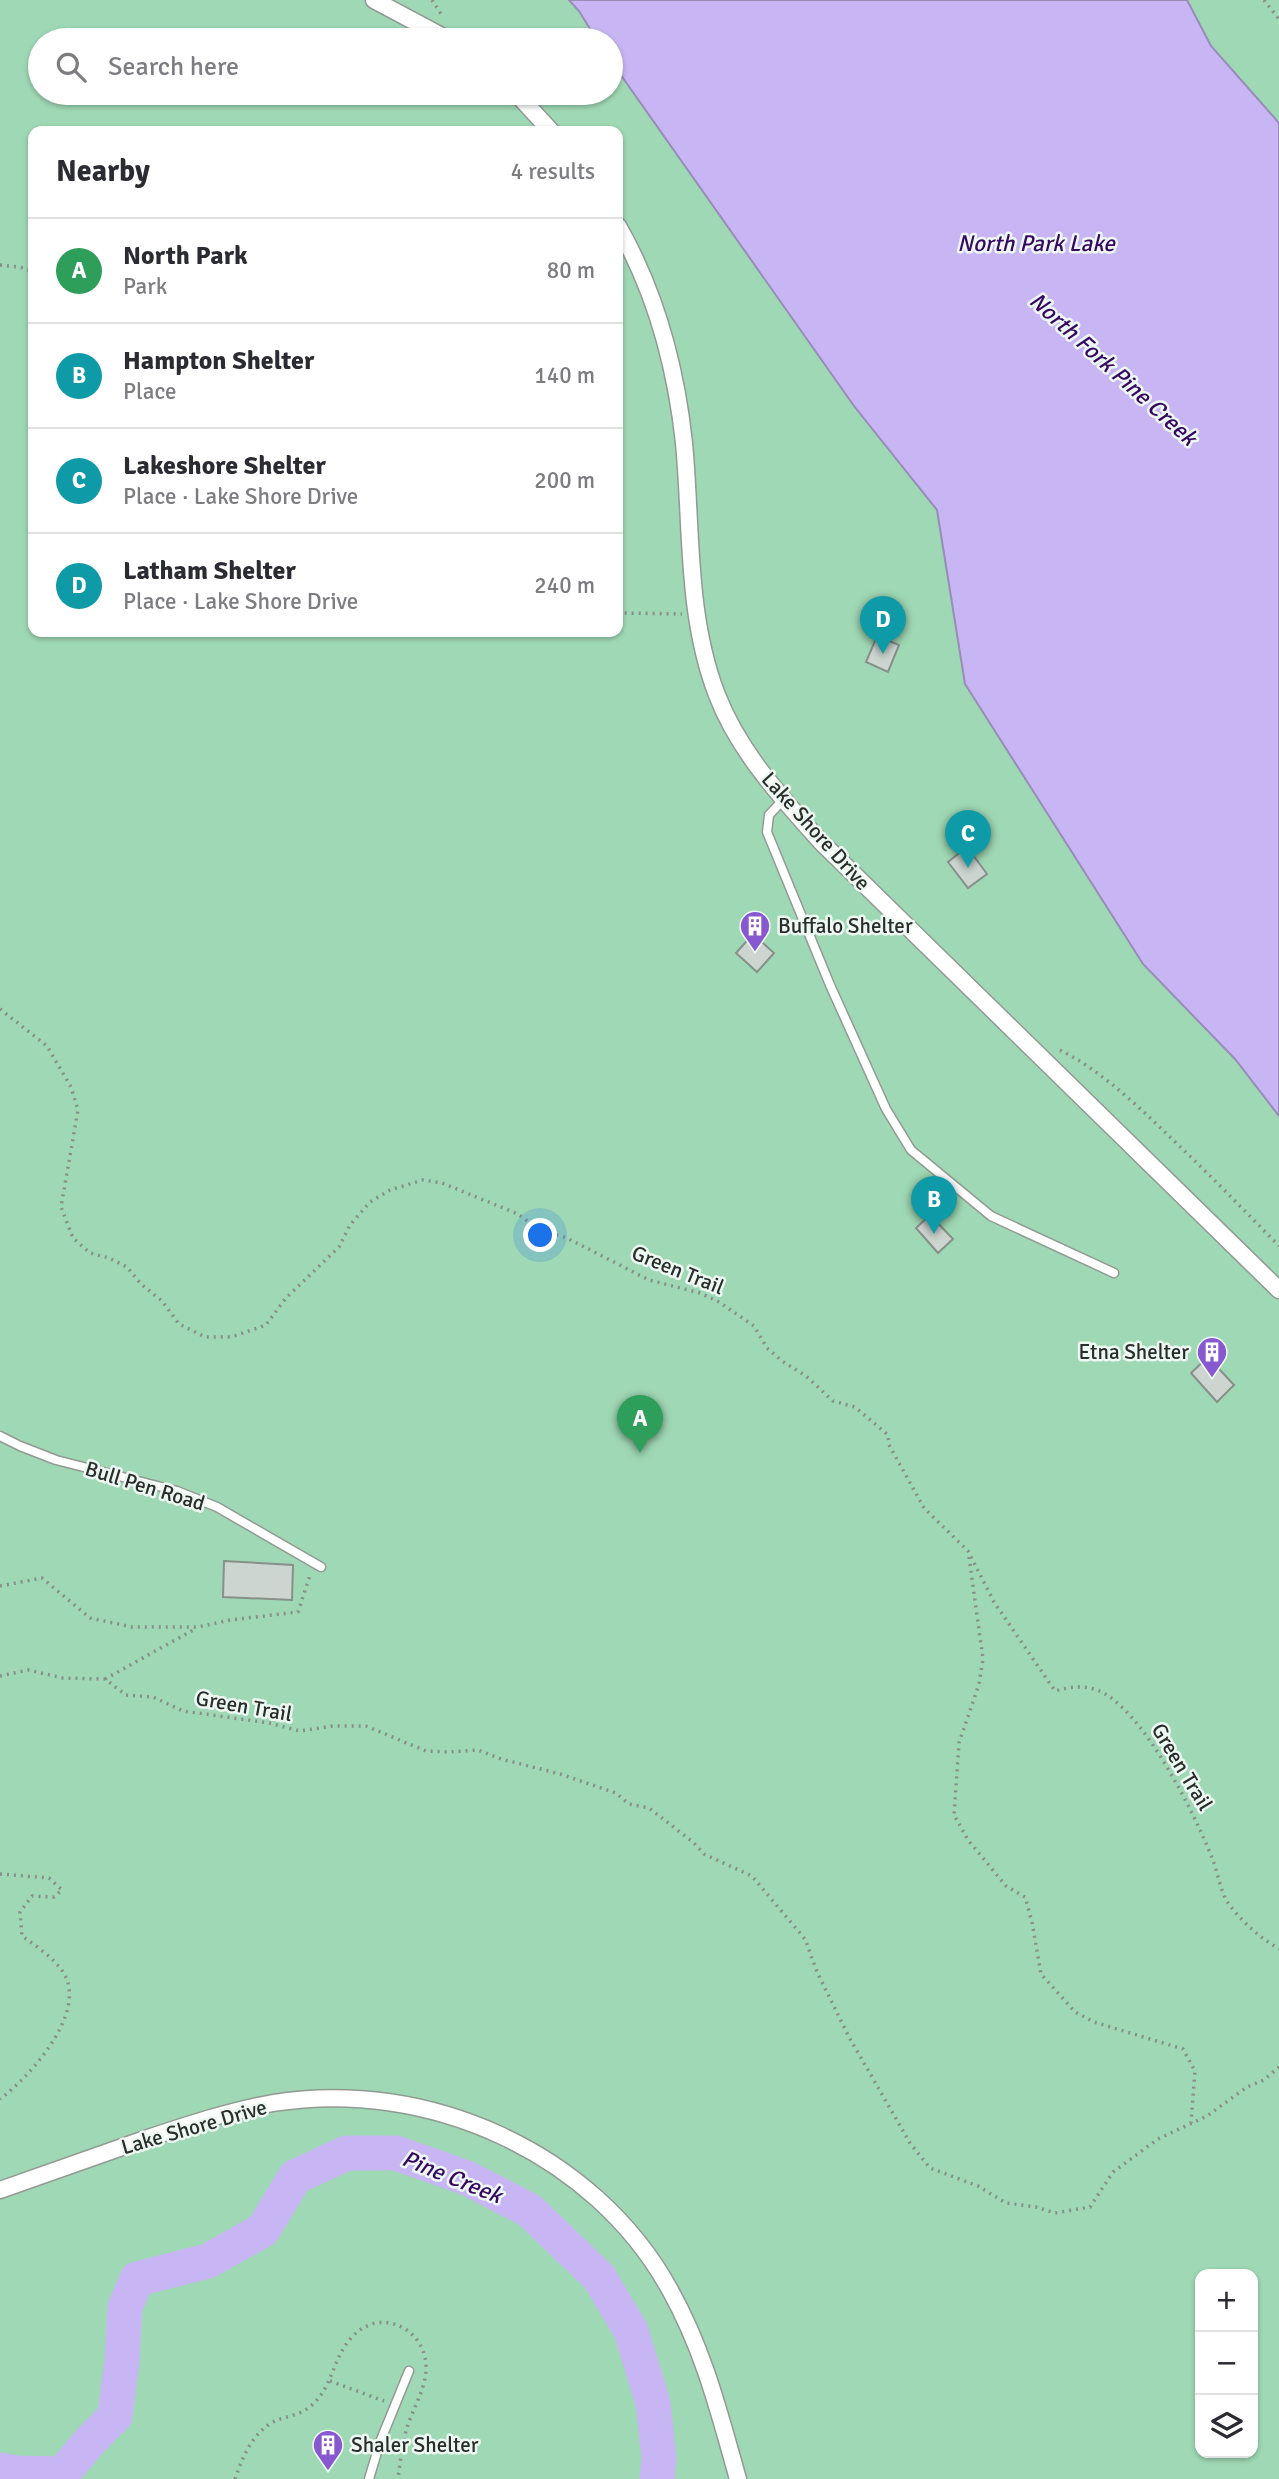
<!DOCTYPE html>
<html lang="en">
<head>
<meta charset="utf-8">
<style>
  :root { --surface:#fff; --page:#f2f2f3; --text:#2b2b33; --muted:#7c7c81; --line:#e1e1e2; --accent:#111827 }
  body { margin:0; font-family:Signika,sans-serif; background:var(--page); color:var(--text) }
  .controls { position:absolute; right:21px; bottom:21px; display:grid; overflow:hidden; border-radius:14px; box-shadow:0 2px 5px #0004 }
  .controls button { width:63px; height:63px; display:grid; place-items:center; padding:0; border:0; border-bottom:2px solid var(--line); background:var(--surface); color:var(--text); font:35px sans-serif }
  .you { position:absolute; left:541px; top:1236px; width:24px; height:24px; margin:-18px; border:5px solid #fff; border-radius:50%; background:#1a73e8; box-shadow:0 0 0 10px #1a73e833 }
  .badge { display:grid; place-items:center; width:46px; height:46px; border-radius:50%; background:var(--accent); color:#fff; font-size:23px; font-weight:700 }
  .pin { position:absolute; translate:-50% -58px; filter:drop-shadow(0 2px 4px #0008) }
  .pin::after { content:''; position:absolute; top:37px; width:24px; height:21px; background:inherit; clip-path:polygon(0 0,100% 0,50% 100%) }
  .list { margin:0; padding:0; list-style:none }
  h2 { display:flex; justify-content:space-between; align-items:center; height:91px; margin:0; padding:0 28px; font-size:30px }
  h2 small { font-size:23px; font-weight:400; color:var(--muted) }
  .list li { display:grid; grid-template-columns:46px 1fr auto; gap:21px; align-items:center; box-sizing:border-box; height:105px; padding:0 28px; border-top:2px solid var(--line) }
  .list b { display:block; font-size:26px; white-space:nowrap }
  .list p { margin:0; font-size:23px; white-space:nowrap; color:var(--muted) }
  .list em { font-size:23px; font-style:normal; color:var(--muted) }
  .icon { flex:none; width:38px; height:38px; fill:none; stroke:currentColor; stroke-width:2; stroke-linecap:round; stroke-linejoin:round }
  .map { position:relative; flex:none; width:1279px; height:2479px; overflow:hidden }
  .search { position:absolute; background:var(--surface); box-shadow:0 2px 5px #0004; left:28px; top:28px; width:595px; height:77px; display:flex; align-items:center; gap:18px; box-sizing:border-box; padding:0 24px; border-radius:38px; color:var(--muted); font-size:26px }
  .panel { position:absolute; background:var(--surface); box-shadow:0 2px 5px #0004; left:28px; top:126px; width:595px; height:511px; border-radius:14px }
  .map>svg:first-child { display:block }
</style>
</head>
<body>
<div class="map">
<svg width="1279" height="2479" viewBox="0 0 1279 2479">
  <rect width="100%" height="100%" fill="#eef8f2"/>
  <path fill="#9fd8b4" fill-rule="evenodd" d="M 0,0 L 1279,0 L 1279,2479 L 0,2479 ZM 40,40 L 611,40 L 611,93 L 40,93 ZM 33,131 L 618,131 L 618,632 L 33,632 ZM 1200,2274 L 1253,2274 L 1253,2453 L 1200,2453 Z"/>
  <path fill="#c8b5f4" stroke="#988cb8" stroke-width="2" d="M 569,0 L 1187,0 L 1211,46 L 1279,123 L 1279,1116 L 1235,1059 L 1143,964 L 965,684 L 937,510 L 854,406 L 611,61 L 611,40 L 597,40 L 579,11 Z"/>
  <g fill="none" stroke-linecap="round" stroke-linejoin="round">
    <path stroke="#c8b5f4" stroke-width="35" d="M 0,2470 L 17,2473 L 62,2474 L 91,2440 L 115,2416 L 122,2360 L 125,2307 L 137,2279 L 208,2261 L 263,2230 L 295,2177 L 347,2153 L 396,2153 L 467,2178 L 529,2210 L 599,2277 L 631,2331 L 653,2403 L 659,2458 L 657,2479"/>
  </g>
  <path fill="#ccd5cf" stroke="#87908a" stroke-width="2" d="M 877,636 L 899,645 L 888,672 L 866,662 Z
    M 967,847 L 987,874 L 968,888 L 948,862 Z
    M 753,934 L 774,953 L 757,972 L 736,953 Z
    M 930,1215 L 953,1239 L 938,1253 L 916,1228 Z
    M 1208,1357 L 1234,1385 L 1217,1402 L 1191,1373 Z
    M 224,1561 L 293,1565 L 292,1600 L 223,1597 Z"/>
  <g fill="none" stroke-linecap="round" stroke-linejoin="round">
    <g stroke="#929a94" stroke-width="11">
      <path id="service" d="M 783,800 L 769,815 L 767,832 L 830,985 L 886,1109 L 911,1150 L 991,1216 L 1114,1273
        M 0,1436 L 20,1446 L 56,1460 L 177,1491 L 217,1507 L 321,1567
        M 369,2479 L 380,2442 L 409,2371"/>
    </g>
    <g stroke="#929a94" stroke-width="19">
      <path id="minor" d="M 374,0 L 449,40
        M 516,93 L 551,131
        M 618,226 C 655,291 676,368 684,443 C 692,527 686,615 717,695 C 739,752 781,797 821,842 L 1279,1290
        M 0,2190 C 48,2173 97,2156 145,2139 C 187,2125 229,2111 273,2103 C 427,2078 594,2152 670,2290 C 704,2351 719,2412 738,2479"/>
    </g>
    <path stroke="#888f8b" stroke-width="3.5" stroke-dasharray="2 5" stroke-linecap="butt" d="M 432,0 L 443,17
      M 1264,0 L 1279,19
      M 618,201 L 622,209
      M 0,265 L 19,267 L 33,271
      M 618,611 L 624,613 L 682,614
      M 0,1009 L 47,1046 L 71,1087 L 78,1110 L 61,1207 L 73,1238 L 90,1253 L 109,1258 L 127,1267 L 141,1284 L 162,1301 L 179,1324 L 205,1337 L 231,1337 L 266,1325 L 285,1299 L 339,1247 L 350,1225 L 370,1202 L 390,1190 L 423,1180 L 442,1183 L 518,1214 L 539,1230 L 567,1238 L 649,1280 L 700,1293 L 719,1302 L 754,1326 L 767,1348 L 782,1361 L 806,1376 L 833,1401 L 855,1407 L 888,1435 L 889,1445 L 924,1508 L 968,1551 L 994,1602 L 1055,1691 C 1069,1687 1083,1685 1097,1690 C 1142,1707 1195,1814 1212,1858 C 1218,1872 1220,1891 1228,1903 C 1242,1922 1259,1937 1279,1949
      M 1060,1050 C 1102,1071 1139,1107 1173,1140 C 1209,1174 1244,1210 1279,1246
      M 969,1557 L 983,1659 L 979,1684 L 959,1743 L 954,1815 L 968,1840 L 1006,1886 L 1025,1897 L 1032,1922 L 1041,1974 L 1075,2012 L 1094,2022 L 1183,2049 L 1195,2071 L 1191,2123
      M 0,1586 L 42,1578 L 90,1618 L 132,1627 L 198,1627 L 230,1620 L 298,1612 L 310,1575
      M 0,1676 L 28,1670 L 63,1678 L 105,1679 L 126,1695 L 153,1697 L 183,1711 L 269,1723 L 300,1731 L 333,1726 L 366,1726 L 426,1751 L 448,1752 L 478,1750 L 501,1759 L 560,1774 L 616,1793 L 629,1804 L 649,1808 L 693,1842 L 704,1854 L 752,1876 L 805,1939 L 817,1972 L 849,2037 L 910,2143 L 930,2168 L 978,2186 L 1006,2203 L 1036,2207 L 1055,2213 L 1090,2207 L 1113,2172 L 1158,2139 L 1207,2116 L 1247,2087 L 1264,2080 L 1279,2067
      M 105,1679 L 195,1629
      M 0,1874 L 49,1878 L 62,1890 L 54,1897 L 32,1896 L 20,1912 L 22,1936 C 36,1946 53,1957 63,1972 C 89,2011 30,2077 0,2099
      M 330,2381 L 384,2401
      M 235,2479 C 243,2456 253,2431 277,2420 C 289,2416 302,2414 312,2405 C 333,2386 333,2357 352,2337 C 381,2305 428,2330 426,2370 C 425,2391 411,2412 406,2431 C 402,2447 400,2463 398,2479"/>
    <use href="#service" stroke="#fff" stroke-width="8"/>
    <use href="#minor" stroke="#fff" stroke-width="16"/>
  </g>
  <defs>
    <g id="building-pin" transform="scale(1.575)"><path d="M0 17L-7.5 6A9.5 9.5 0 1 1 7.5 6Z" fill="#8858d1" stroke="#eef8f2"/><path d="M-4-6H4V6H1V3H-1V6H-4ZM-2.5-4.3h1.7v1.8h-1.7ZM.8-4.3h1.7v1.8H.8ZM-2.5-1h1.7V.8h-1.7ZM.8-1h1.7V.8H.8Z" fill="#fff"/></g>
  </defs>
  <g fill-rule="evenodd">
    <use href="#building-pin" x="755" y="926"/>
    <use href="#building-pin" x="1212" y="1352"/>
    <use href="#building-pin" x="328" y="2445"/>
  </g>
  <g text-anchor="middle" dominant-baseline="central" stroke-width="5" stroke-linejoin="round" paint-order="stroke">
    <g font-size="21" fill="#292d2b" stroke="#eef8f2">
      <text transform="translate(816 831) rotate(48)">Lake Shore Drive</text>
      <text transform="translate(678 1270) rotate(22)">Green Trail</text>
      <text transform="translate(145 1486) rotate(17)">Bull Pen Road</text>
      <text transform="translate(244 1706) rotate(10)">Green Trail</text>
      <text transform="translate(1182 1767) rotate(59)">Green Trail</text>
      <text transform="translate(194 2127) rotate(-16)">Lake Shore Drive</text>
    </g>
    <g font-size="21" fill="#292d2b" stroke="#eef8f2" text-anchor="start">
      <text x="778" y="926">Buffalo Shelter</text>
      <text x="1189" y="1352" text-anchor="end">Etna Shelter</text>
      <text x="351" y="2445">Shaler Shelter</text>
    </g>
    <g font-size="23" font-style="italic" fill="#360864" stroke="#eef8f2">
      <text x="1036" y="243">North Park Lake</text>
      <text transform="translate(1113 369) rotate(42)">North Fork Pine Creek</text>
      <text transform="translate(452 2177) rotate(22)">Pine Creek</text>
    </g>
  </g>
</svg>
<div class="controls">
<button>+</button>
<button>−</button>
<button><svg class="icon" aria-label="layers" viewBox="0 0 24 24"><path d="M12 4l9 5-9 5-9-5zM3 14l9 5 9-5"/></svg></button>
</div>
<div class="you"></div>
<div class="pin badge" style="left:640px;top:1453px;background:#2e9e5b">A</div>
<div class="pin badge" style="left:934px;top:1234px;background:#0f9aa8">B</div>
<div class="pin badge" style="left:968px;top:868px;background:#0f9aa8">C</div>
<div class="pin badge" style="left:883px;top:654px;background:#0f9aa8">D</div>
<div class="search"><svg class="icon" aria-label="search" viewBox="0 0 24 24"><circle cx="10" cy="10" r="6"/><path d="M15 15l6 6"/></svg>Search here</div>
<section class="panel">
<h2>Nearby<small>4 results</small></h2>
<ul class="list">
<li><span class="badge" style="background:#2e9e5b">A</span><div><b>North Park</b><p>Park</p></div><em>80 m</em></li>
<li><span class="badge" style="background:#0f9aa8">B</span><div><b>Hampton Shelter</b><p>Place</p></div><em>140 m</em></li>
<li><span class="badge" style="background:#0f9aa8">C</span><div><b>Lakeshore Shelter</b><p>Place · Lake Shore Drive</p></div><em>200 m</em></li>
<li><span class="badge" style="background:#0f9aa8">D</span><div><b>Latham Shelter</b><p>Place · Lake Shore Drive</p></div><em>240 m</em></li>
</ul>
</section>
</div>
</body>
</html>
